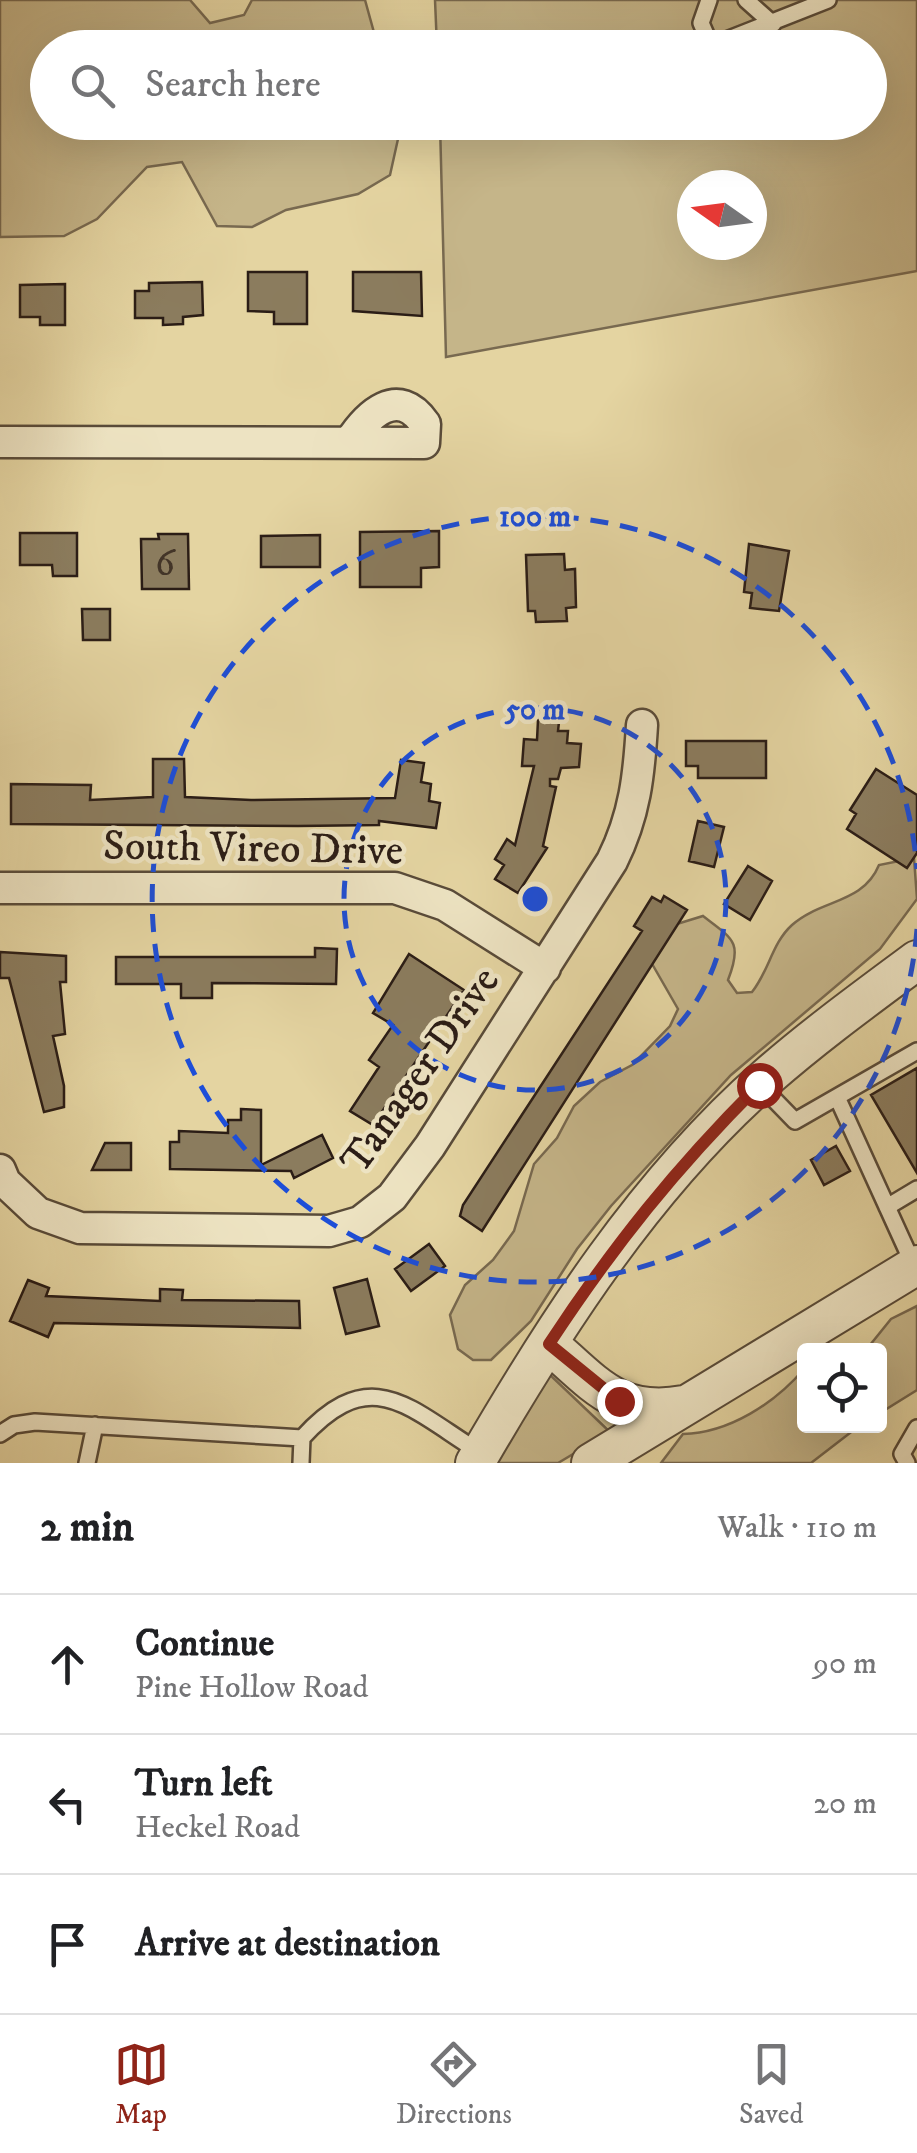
<!DOCTYPE html>
<html lang="en">
<head>
<meta charset="utf-8">
<style>
  :root { --surface:#fff; --page:#f6f6f6; --text:#202124; --muted:#757577; --line:#e0e0e0; --accent:#8f2418 }
  body { margin:0; font-family:"IM FELL DW Pica",serif; background:var(--page); color:var(--text) }
  .controls { position:absolute; right:30px; bottom:30px; display:grid; overflow:hidden; border-radius:10px; box-shadow:0 10px 40px #0002 }
  .controls button { width:90px; height:90px; display:grid; place-items:center; padding:0; border:0; border-bottom:2px solid var(--line); background:var(--surface); color:var(--text); font:50px sans-serif }
  .compass { position:absolute; left:677px; top:170px; width:90px; height:90px; border-radius:50%; background:var(--surface); box-shadow:0 10px 40px #0002; rotate:284deg }
  .stop { position:absolute; width:30px; height:30px; margin:-22px; border:8px solid #8f2418; border-radius:50%; background:#fff }
  .stop.end { background:#8f2418; border-color:#fff; box-shadow:0 2px 10px #0008 }
  .list { margin:0; padding:0; list-style:none }
  h2 { display:flex; justify-content:space-between; align-items:center; height:130px; margin:0; padding:0 40px; font-size:42px }
  h2 small { font-size:32px; font-weight:400; color:var(--muted) }
  .list li { display:grid; grid-template-columns:65px 1fr auto; gap:30px; align-items:center; box-sizing:border-box; height:140px; padding:0 40px; border-top:2px solid var(--line) }
  .list b { display:block; font-size:38px; white-space:nowrap }
  .list p { margin:0; font-size:32px; white-space:nowrap; color:var(--muted) }
  .list em { font-size:32px; font-style:normal; color:var(--muted) }
  .icon { flex:none; width:55px; height:55px; fill:none; stroke:currentColor; stroke-width:2; stroke-linecap:round; stroke-linejoin:round }
  .map { position:relative; flex:none; width:917px; height:1463px; overflow:hidden }
  .search { position:absolute; background:var(--surface); box-shadow:0 10px 40px #0002; left:30px; right:30px; top:30px; height:110px; display:flex; align-items:center; gap:25px; box-sizing:border-box; padding:0 35px; border-radius:55px; color:var(--muted); font-size:38px }
  .sheet { height:550px; background:var(--surface) }
  nav { display:flex; justify-content:space-around; align-items:center; box-sizing:border-box; height:140px; border-top:2px solid var(--line); background:var(--surface); font-size:28px; color:var(--muted) }
  nav a { display:grid; justify-items:center; gap:5px }
  nav .on { color:var(--accent) }
  .map>svg:first-child { display:block }
</style>
</head>
<body>
<div class="map">
<svg width="917" height="1463" viewBox="0 0 917 1463">
  <rect width="100%" height="100%" fill="#e4d4a1"/>
  <filter id="stains"><feTurbulence type="fractalNoise" baseFrequency=".002" numOctaves="4"/><feColorMatrix values="0 0 0 0 .2 0 0 0 0 .09 0 0 0 0 .02 0 0 0 .5 -.17"/></filter>
  <radialGradient id="worn" r=".72"><stop offset=".6" stop-color="#630" stop-opacity="0"/><stop offset="1" stop-color="#630" stop-opacity=".3"/></radialGradient>
  <path fill="#c5b589" stroke="#786950" stroke-width="2.5" fill-rule="evenodd" d="M 0,0 L 190,0 L 210,23 L 244,15 L 252,0 L 365,0 L 378,47 L 48,48 L 48,122 L 390,123 L 398,139 L 390,175 L 358,194 L 286,210 L 252,227 L 217,226 L 182,162 L 147,167 L 97,219 L 64,236 L 0,237 Z
    M 435,0 L 917,0 L 917,271 L 446,357 L 440,123 L 870,122 L 870,48 L 437,47 ZM 692,185 L 752,185 L 752,245 L 692,245 Z
    M 914,858 L 917,899 L 880,949 L 731,1075 L 611,1206 L 577,1249 L 531,1321 L 491,1360 L 473,1360 L 458,1349 L 450,1315 L 465,1285 L 493,1260 L 514,1231 L 534,1164 L 557,1138 L 574,1106 L 600,1082 L 632,1065 L 670,1026 L 678,1009 L 651,962 L 667,927 L 703,916 C 733,939 743,942 728,980 L 737,993 L 752,992 C 769,971 772,943 792,925 C 821,899 863,904 879,865 Z
    M 917,1306 L 917,1390 L 880,1413 L 880,1350 L 866,1350 L 891,1319 Z
    M 804,1369 L 804,1426 L 859,1426 L 811,1463 L 661,1463 L 683,1434 C 729,1433 775,1403 804,1369 Z
    M 547,1372 L 610,1432 L 558,1463 L 495,1463 Z"/>
  <path fill="#8b7c5e" stroke="#2b1d16" stroke-width="2.5" d="M 248,272 L 307,272 L 307,324 L 274,324 L 274,312 L 248,311 Z
    M 353,272 L 421,272 L 422,316 L 353,311 Z
    M 202,282 L 203,315 L 183,317 L 183,324 L 163,325 L 163,318 L 135,318 L 135,291 L 149,291 L 149,283 Z
    M 65,284 L 65,325 L 40,325 L 40,317 L 20,317 L 20,285 Z
    M 439,531 L 439,567 L 421,568 L 421,587 L 360,587 L 360,532 Z
    M 20,533 L 77,533 L 77,576 L 53,576 L 52,565 L 20,565 Z
    M 158,534 L 188,534 L 189,589 L 142,589 L 141,539 L 159,539 Z
    M 320,535 L 320,567 L 261,567 L 261,536 Z
    M 749,544 L 789,551 L 779,611 L 750,608 L 752,593 L 744,592 Z
    M 564,554 L 565,570 L 575,569 L 576,607 L 566,608 L 567,621 L 536,622 L 535,611 L 528,611 L 526,555 Z
    M 82,609 L 110,609 L 110,640 L 83,640 Z
    M 538,720 L 559,722 L 558,731 L 568,731 L 567,743 L 581,744 L 579,767 L 561,768 L 558,779 L 550,779 L 550,786 L 556,787 L 543,846 L 547,848 L 518,893 L 495,879 L 504,865 L 495,859 L 507,839 L 515,845 L 534,766 L 522,766 L 524,739 L 537,740 Z
    M 686,741 L 766,741 L 766,778 L 698,778 L 698,766 L 686,766 Z
    M 153,759 L 184,759 L 185,797 L 251,800 L 395,798 L 401,760 L 424,763 L 421,782 L 431,784 L 429,801 L 440,803 L 436,828 L 379,821 L 379,825 L 298,826 L 11,824 L 11,784 L 91,785 L 90,800 L 153,797 Z
    M 876,769 L 917,795 L 917,853 L 907,868 L 847,829 L 856,814 L 850,810 Z
    M 698,821 L 724,827 L 714,867 L 689,861 Z
    M 748,866 L 772,881 L 750,920 L 724,904 Z
    M 664,896 L 687,910 L 482,1231 L 460,1216 L 463,1205 L 642,931 L 634,926 L 652,897 L 661,902 Z
    M 315,948 L 337,949 L 336,984 L 212,983 L 212,998 L 181,998 L 181,984 L 116,984 L 116,957 L 315,957 Z
    M 0,952 L 66,956 L 66,982 L 60,982 L 65,1034 L 53,1036 L 64,1086 L 64,1107 L 44,1112 L 9,978 L 0,978 Z
    M 409,954 L 464,990 L 373,1125 L 350,1111 L 379,1067 L 369,1060 L 393,1025 L 373,1013 Z
    M 917,1068 L 917,1173 L 871,1095 Z
    M 241,1109 L 261,1110 L 261,1165 L 322,1135 L 333,1158 L 294,1178 L 291,1171 L 170,1169 L 170,1142 L 179,1142 L 179,1131 L 228,1133 L 228,1120 L 241,1120 Z
    M 105,1143 L 131,1143 L 131,1170 L 92,1170 Z
    M 836,1146 L 850,1171 L 824,1185 L 811,1160 Z
    M 429,1244 L 445,1266 L 411,1291 L 395,1269 Z
    M 367,1279 L 379,1326 L 346,1334 L 334,1288 Z
    M 28,1280 L 49,1288 L 46,1296 L 160,1301 L 160,1289 L 183,1290 L 182,1300 L 299,1301 L 300,1328 L 54,1323 L 48,1337 L 10,1321 Z"/>
  <g fill="none" stroke-linecap="round" stroke-linejoin="round">
    <g stroke="#594b39" stroke-width="20">
      <path id="service" d="M 709,0 L 701,23 L 711,46 L 828,0
        M 746,0 L 773,24
        M 760,1085 L 795,1121 L 917,1051
        M 837,1097 L 914,1266
        M 887,1207 L 917,1189
        M 0,1434 L 14,1425 L 35,1422 L 302,1438 C 372,1361 409,1409 481,1453
        M 87,1463 L 95,1425
        M 301,1463 L 302,1438
        M 907,1463 L 902,1454 L 917,1428"/>
    </g>
    <g stroke="#594b39" stroke-width="35">
      <path id="minor" d="M 0,442 L 424,443 L 425,424 C 398,384 367,415 349,443
        M 0,888 L 395,888 L 445,905 L 545,968
        M 0,1170 L 5,1182 L 38,1213 L 80,1228 L 329,1231 L 360,1222 L 392,1197 L 430,1146 L 612,861 C 635,815 639,775 642,725"/>
    </g>
    <g stroke="#594b39" stroke-width="42">
      <path id="tertiary" d="M 549,1344 C 595,1384 618,1417 684,1405
        M 475,1463 C 555,1325 646,1183 767,1077 C 815,1035 866,998 917,960
        M 591,1463 L 917,1265"/>
    </g>
    <use href="#service" stroke="#ede3c2" stroke-width="15"/>
    <use href="#minor" stroke="#ede3c2" stroke-width="30"/>
    <use href="#tertiary" stroke="#ede3c2" stroke-width="38"/>
  </g>
  <g fill="none" stroke-linecap="round" stroke-linejoin="round">
    <path stroke="#8f2418" stroke-width="12" d="M 619,1401 L 549,1344 C 614,1245 676,1168 759,1085"/>
  </g>
  <g fill="none" stroke="#1d4ed8" stroke-width="5" stroke-dasharray="18 12">
    <circle cx="535" cy="899" r="191"/>
    <path d="M917 929A383 383 0 1 1 917 869"/>
  </g>
  <g text-anchor="middle" dominant-baseline="central" stroke-width="9" stroke-linejoin="round" paint-order="stroke">
    <g font-size="38" fill="#433528">
      <text x="165" y="564">6</text>
    </g>
    <g font-size="42" fill="#2b1d16" stroke="#ede3c2">
      <text transform="translate(253 849) rotate(1)">South Vireo Drive</text>
      <text transform="translate(421 1071) rotate(-55)">Tanager Drive</text>
    </g>
  </g>
  <circle cx="535" cy="899" r="15" fill="#1d4ed8" stroke="#ede3c2" stroke-width="5"/>
  <g font-size="30" text-anchor="middle" font-weight="bold" fill="#1d4ed8" stroke="#ede3c2" stroke-width="9" stroke-linejoin="round" paint-order="stroke">
    <text x="535" y="526">100 m</text>
    <text x="535" y="719">50 m</text>
  </g>
  <rect width="100%" height="100%" filter="url(#stains)"/>
  <rect width="100%" height="100%" fill="url(#worn)"/>
</svg>
<div class="controls">
<button><svg class="icon" aria-label="locate" viewBox="0 0 24 24"><circle cx="12" cy="12" r="6"/><path d="M12 2v4M12 18v4M2 12h4M18 12h4"/></svg></button>
</div>
<svg class="compass" viewBox="-18 -18 36 36"><path d="M0-13l5 13h-10z" fill="#e53935"/><path d="M0 13l5-13h-10z" fill="#757577"/></svg>
<div class="stop" style="left:759px;top:1085px"></div>
<div class="stop end" style="left:619px;top:1401px"></div>
<div class="search"><svg class="icon" aria-label="search" viewBox="0 0 24 24"><circle cx="10" cy="10" r="6"/><path d="M15 15l6 6"/></svg>Search here</div>
</div>
<section class="sheet">
<h2>2 min<small>Walk · 110 m</small></h2>
<ul class="list">
<li><svg class="icon" aria-label="ahead" viewBox="0 0 24 24"><path d="M12 20V5M6 11l6-6 6 6"/></svg><div><b>Continue</b><p>Pine Hollow Road</p></div><em>90 m</em></li>
<li><svg class="icon" aria-label="left" viewBox="0 0 24 24"><path d="M17 20v-9H6M10 6l-5 5 5 5"/></svg><div><b>Turn left</b><p>Heckel Road</p></div><em>20 m</em></li>
<li><svg class="icon" aria-label="arrive" viewBox="0 0 24 24"><path d="M6 21V4h12l-3 4 3 4H6"/></svg><div><b>Arrive at destination</b></div></li>
</ul>
</section>
<nav>
<a class="on"><svg class="icon" aria-label="map" viewBox="0 0 24 24"><path d="M3 6l6-2 6 2 6-2v14l-6 2-6-2-6 2zM9 4v14M15 6v14"/></svg>Map</a>
<a><svg class="icon" aria-label="directions" viewBox="0 0 24 24"><path d="M12 3l9 9-9 9-9-9zM9 14v-3h6M13 9l2 2-2 2"/></svg>Directions</a>
<a><svg class="icon" aria-label="saved" viewBox="0 0 24 24"><path d="M7 4h10v16l-5-4-5 4z"/></svg>Saved</a>
</nav>
</body>
</html>
